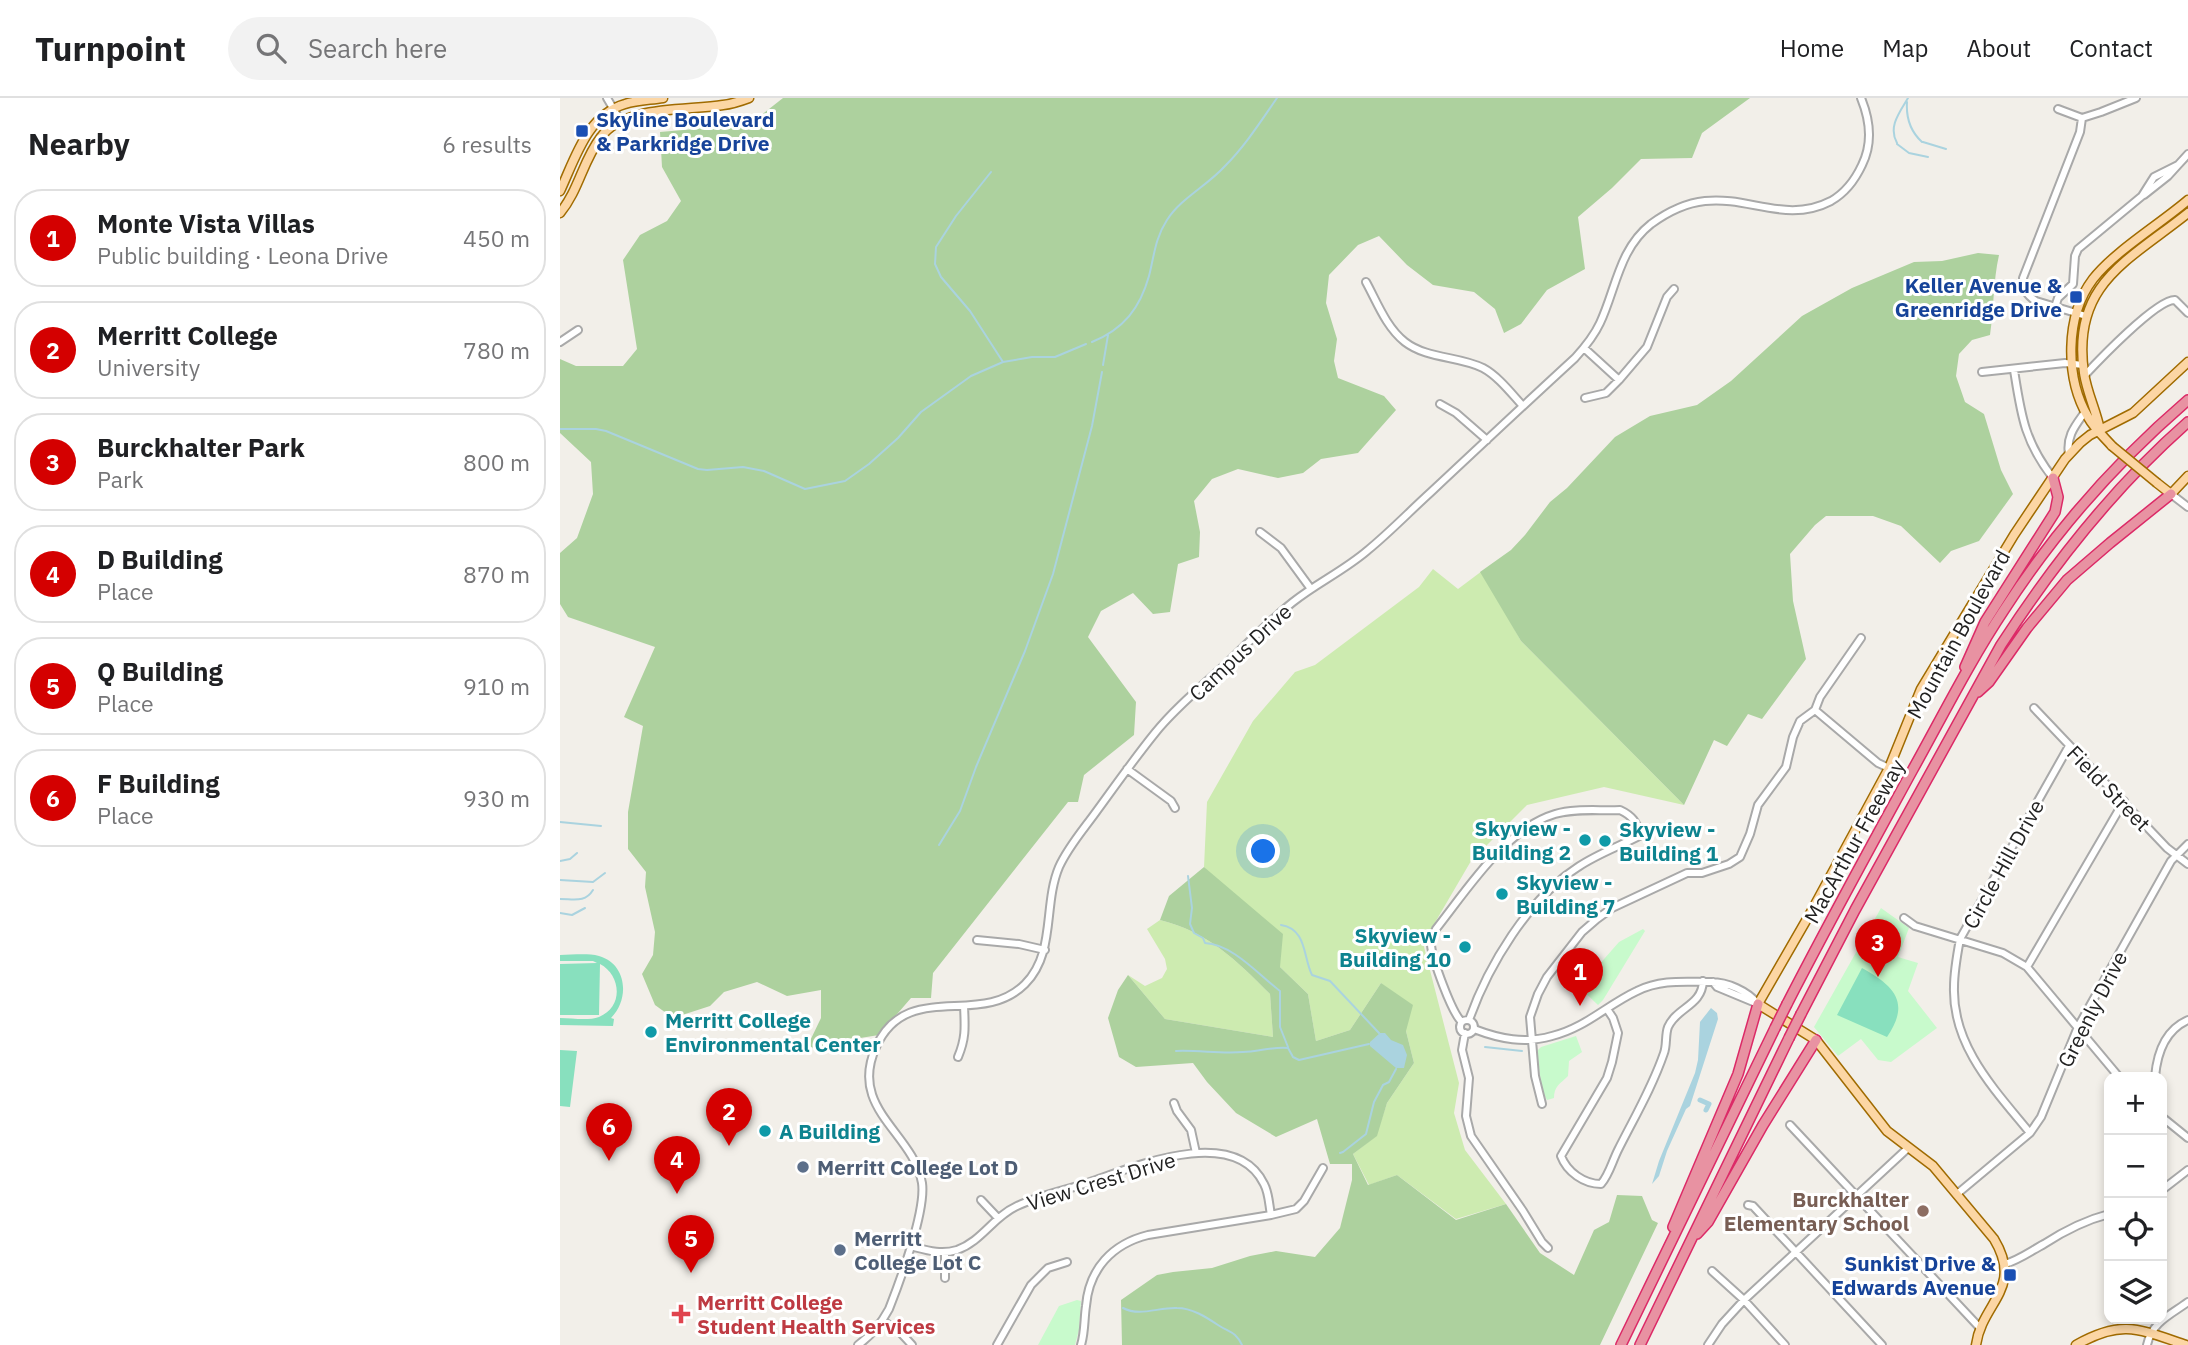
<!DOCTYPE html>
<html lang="en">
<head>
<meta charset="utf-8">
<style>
  :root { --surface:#fff; --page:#f2f2f2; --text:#202124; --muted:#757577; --line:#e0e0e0; --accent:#d40000 }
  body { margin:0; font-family:"IBM Plex Sans",sans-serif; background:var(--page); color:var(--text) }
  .controls { position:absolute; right:21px; bottom:21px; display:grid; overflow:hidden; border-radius:14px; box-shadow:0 4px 10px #0003 }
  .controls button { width:63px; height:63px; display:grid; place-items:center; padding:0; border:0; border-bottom:2px solid var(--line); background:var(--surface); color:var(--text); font:35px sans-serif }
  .you { position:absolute; left:704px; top:754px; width:24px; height:24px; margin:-18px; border:5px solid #fff; border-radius:50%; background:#1a73e8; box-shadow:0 0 0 10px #1a73e833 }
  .badge { display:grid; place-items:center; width:46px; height:46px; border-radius:50%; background:var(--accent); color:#fff; font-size:23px; font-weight:700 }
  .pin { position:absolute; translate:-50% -58px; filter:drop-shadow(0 2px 4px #0008) }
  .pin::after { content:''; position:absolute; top:37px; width:24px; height:21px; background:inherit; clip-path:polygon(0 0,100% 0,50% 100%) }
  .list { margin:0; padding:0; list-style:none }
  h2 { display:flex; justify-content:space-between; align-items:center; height:91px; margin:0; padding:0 28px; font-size:30px }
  h2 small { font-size:23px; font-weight:400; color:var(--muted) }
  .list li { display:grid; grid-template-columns:46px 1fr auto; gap:21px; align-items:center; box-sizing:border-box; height:98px; margin:0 14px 14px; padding:0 14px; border:2px solid var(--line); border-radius:28px }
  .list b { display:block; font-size:26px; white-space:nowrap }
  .list p { margin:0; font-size:23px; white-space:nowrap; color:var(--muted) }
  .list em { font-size:23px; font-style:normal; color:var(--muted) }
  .icon { flex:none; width:38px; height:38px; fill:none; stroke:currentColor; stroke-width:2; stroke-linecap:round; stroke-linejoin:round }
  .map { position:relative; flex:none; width:1628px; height:1247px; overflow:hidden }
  header { display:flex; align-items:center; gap:42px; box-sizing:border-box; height:98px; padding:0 35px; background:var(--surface); border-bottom:2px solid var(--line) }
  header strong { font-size:33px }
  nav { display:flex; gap:38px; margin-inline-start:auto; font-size:24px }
  .search { width:490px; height:63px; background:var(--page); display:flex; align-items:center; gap:18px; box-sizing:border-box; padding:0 24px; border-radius:38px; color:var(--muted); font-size:26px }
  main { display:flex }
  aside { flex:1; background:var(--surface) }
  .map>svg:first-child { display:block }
</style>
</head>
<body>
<header>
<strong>Turnpoint</strong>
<div class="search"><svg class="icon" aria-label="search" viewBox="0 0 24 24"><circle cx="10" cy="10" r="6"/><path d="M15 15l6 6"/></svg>Search here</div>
<nav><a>Home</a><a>Map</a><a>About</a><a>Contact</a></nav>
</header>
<main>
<aside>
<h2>Nearby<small>6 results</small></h2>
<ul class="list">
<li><span class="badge">1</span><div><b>Monte Vista Villas</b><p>Public building · Leona Drive</p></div><em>450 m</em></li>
<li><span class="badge">2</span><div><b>Merritt College</b><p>University</p></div><em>780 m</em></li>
<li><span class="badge">3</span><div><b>Burckhalter Park</b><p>Park</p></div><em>800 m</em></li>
<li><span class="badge">4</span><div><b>D Building</b><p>Place</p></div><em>870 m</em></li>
<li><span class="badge">5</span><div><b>Q Building</b><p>Place</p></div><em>910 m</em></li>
<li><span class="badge">6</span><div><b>F Building</b><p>Place</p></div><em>930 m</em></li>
</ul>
</aside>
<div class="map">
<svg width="1628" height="1247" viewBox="0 0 1628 1247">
  <rect width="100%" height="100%" fill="#f2efe9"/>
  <path fill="#cdebb0" d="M 873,471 L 898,491 L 922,473 L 961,543 L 1124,707 L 1044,689 L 967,707 L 911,763 L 863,845 L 899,985 L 894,1015 L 905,1052 L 946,1106 L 896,1121 L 837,1077 L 809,1087 L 793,1056 L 816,1038 L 827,1005 L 854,965 L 846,933 L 821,885 L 790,932 L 756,943 L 748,896 L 720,869 L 644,769 L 647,704 L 693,623 L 735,574 L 755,567 L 859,489 Z
    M 600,822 C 648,834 676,862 710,896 L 713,939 L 605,921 L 568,877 L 585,888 L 602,880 L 607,871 L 605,861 L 587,831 Z"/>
  <path fill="#add19e" d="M 223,0 L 1190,0 L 1142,35 L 1132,60 L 1081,61 L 1052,90 L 1018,119 L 1025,171 L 987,192 L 961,226 L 944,235 L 935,211 L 914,194 L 873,187 L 847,167 L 819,138 L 798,147 L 769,177 L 766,205 L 777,241 L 774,263 L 778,280 L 824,298 L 836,312 L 798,355 L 761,361 L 743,375 L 718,380 L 678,371 L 652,381 L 634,403 L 640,434 L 639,459 L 618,466 L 610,514 L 593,516 L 573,495 L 541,513 L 528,539 L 576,604 L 574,637 L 524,677 L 518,704 L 508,704 L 373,875 L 371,900 L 351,900 L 319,937 L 294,941 L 260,954 L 248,947 L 261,920 L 261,892 L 227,898 L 197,884 L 164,894 L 150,908 L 113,920 L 95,907 L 82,876 L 93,857 L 95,834 L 85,789 L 86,774 L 68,751 L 68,714 L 83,628 L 64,619 L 95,549 L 8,519 L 0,506 L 0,455 L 17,440 L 33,396 L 31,364 L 0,335 L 0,261 L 16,268 L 63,268 L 77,251 L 63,162 L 80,137 L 107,123 L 121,103 L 102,69 L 100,34 L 158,29 L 200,18 Z
    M 1418,155 L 1439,157 C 1433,184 1434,210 1430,237 L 1412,242 L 1399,256 L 1396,278 L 1405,304 L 1424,316 L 1441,372 L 1453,396 L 1419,443 L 1391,453 L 1380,465 L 1341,428 L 1313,418 L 1266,418 L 1255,427 L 1230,456 L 1233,503 L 1246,561 L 1202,621 L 1188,616 L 1167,648 L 1154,642 L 1124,707 L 961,543 L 920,474 L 951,452 L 965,437 L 990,404 L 1007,390 L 1055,339 L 1090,318 L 1137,307 L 1171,283 L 1242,218 L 1292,190 L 1354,164 L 1382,163 Z
    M 644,769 L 723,836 L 720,869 L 748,896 L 756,943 L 790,932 L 821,885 L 853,907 L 846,933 L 854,965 L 827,1005 L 817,1038 L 793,1056 L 808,1087 L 837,1077 L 896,1122 L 946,1106 L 980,1155 L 1014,1177 L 1034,1132 L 1049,1124 L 1057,1097 L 1082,1098 L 1092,1122 L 1098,1125 L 1040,1247 L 562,1247 L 561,1202 L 597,1177 L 613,1174 L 652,1170 L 690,1158 L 716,1153 L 755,1159 L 780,1130 L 792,1082 L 792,1066 L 770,1066 L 757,1021 L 716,1039 L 676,1015 L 647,984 L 633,965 L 576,969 L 559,959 L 548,920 L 558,892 L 568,877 L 605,921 L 713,939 L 710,896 C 676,862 648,834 600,822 L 609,798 Z"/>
  <path fill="#c8facc" d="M 1321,810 L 1349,830 L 1338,859 L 1358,865 L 1348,893 L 1377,930 L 1331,964 L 1318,962 L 1301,941 L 1278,958 L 1254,929 Z
    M 1083,831 L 1085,833 L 1043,902 L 1038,907 L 1021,891 L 1023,885 L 1059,844 Z
    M 1016,938 L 1022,954 L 1009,963 L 1008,978 C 1000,986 994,988 994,1000 L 987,1002 L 982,993 L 977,953 L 981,949 Z
    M 517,1202 L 521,1203 L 519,1232 L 515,1247 L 478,1247 L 499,1208 Z"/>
  <path fill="#88e0be" d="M 0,857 C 12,857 27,855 39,858 C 67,866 70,901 51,920 L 54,921 L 53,928 L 0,927 L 0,920 C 12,920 28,923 39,919 C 64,909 61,877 40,866 L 39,917 L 0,917 L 0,866 L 37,865 L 33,863 L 0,863 Z
    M 1302,870 C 1334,888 1351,904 1327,939 L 1277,917 Z
    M 0,952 L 17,953 L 10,1009 L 0,1008 Z"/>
  <path fill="#aad3df" d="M 1151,910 L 1157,915 L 1158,921 L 1130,1008 L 1126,1011 L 1107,1053 L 1099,1078 L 1092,1086 L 1099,1063 L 1135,975 L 1138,962 L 1140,924 Z
    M 820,935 L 825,935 L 831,942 L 843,947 L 847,957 L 844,970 L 836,970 L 810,948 L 810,944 Z"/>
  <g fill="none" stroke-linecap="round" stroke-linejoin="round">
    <path stroke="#aad3df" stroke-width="2" d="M 1347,4 C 1346,19 1350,33 1362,44
      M 1363,44 L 1386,51
      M 1337,45 C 1328,29 1339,15 1348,0
      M 1337,46 L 1349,55 L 1368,59
      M 431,74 L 396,118 L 376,149 L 375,166 L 381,179 L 410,213 L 443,264
      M 532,244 C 564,231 580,210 589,178 C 594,159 595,140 607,122 C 621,100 647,88 665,68 C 685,48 701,23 717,0
      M 543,267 L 548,237
      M 0,331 L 36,331 L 46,333 L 138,371 L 147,372 L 183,369 L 204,373 L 245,391 L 285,383 L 309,366 L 338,340 L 361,314 L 411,278 L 443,264 L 472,259 L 495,259 L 526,246
      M 0,724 L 41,728
      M 379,747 L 400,713 L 416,669 L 465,553 L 493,476 L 532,328 L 542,274
      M 0,763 L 10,761 L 17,755
      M 628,778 L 632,810 L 630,826 L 634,835 L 643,840 L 645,845 C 672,846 699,877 720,893 L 720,929 L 728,949
      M 0,782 L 33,784 L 45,775
      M 0,801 C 14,801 25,805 33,792
      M 0,815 L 12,817 L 25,810
      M 721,827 C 747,831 743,859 752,877 L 770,883 L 819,935
      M 925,949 L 962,953
      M 616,953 C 639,952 661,956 683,954 C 697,954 715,948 728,950 L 733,959 L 739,962 L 809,946
      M 780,1055 L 783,1054 L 806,1036 L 814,1004 L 823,987 L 829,984 L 836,971
      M 563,1210 C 580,1219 599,1209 617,1210 C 632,1210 646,1219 658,1227 C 670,1235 675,1233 682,1247"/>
    <path stroke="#aad3df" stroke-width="5" d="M 1140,1002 L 1149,1006 L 1146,1012"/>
    <g stroke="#a9a9a9" stroke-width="10">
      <path id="minor" d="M 47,0 L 61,24
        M 1498,11 L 1522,20 L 1541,14 L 1576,0
        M 1522,20 L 1520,34 L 1463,180 C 1464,191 1466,197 1476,203 L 1526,218
        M 1584,97 L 1608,78 L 1618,67
        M 806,184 C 817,204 826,229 845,244 C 867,261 899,258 923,270 C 938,278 951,295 963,308
        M 1495,209 L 1498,200 L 1513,186 L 1515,158 L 1518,151 L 1582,98 L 1594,79 L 1618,67 L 1628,56
        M 0,244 L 18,232
        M 1024,250 L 1059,282 L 1087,249 L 1107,199 L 1114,191
        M 1454,272 C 1461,316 1464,343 1493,380
        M 1422,274 L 1505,265 L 1523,267
        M 1524,278 C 1538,263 1597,201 1615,202 L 1628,215
        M 1025,300 L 1046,295 L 1059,282
        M 880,306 L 896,315 L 927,342
        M 1509,357 C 1506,338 1515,328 1525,314
        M 1611,396 L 1628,409
        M 700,434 L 721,450 L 751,491
        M 1474,610 L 1607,750 L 1628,766
        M 1255,612 L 1318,665 L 1329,670
        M 567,671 L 611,703 L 615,710
        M 1344,820 L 1355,828 L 1443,855 L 1467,869 L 1559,979
        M 417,842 L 459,846 L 485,852
        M 1467,869 L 1564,703
        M 1153,884 L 1157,889 L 1198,906
        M 1047,911 L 1053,920 L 1058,935 L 1052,964 L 1047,980 L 1001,1058 C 1007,1074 1024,1086 1041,1086 C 1049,1077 1052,1064 1058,1052 C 1074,1020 1092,990 1104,955 C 1107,947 1105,937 1108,929 C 1117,909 1142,908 1143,883
        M900 929a7 7 0 1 1 14 0a7 7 0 1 1-14 0Z
        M 902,924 C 892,916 872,860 871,847 C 871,841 874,836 876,831 C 907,792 945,731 995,716 C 1015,710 1039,713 1060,712 C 1073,718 1076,724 1081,737 C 1060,748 1037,756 1018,769 C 968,801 928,868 909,922
        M 914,931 C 940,941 965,946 992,938 C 1025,930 1047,907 1077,893 C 1101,881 1125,884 1151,884 C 1167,884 1188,893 1198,906
        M 905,935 L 902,952 L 909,980 L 906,1018 L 911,1038 L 963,1113 L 982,1144 L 988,1150
        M 398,959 C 406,940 405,929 404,908
        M 1595,979 C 1597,956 1605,932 1628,922
        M 614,1005 L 617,1013 L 631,1032 L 636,1055
        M 982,1006 L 975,978 L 970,919 L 978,896 L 987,879 L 1022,834 L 1037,821 L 1052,810 L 1127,775 L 1142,775 L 1169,766 L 1180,759 L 1190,736 L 1198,707 L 1226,669 L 1233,639 L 1240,623 L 1255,612 L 1260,599 L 1301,540
        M 1602,1019 L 1628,1040
        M 1230,1027 L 1420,1230
        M 1470,1035 C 1435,992 1392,948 1394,889 C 1394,873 1397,857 1400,841 L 1509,648
        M 1602,1092 L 1628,1072
        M 1397,1096 L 1470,1035 L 1481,1019 L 1518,929 L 1611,763 L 1628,746
        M 421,1102 L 438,1120
        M 1188,1107 L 1193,1108 L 1322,1247
        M 350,1148 C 366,1152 380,1157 397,1152 C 422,1143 433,1119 457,1108 C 480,1097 508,1092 533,1083 C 578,1067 675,1027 704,1086 C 709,1095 709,1107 711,1117
        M 385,1155 L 385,1180
        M 1445,1166 C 1459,1162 1471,1153 1484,1146 C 1504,1133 1526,1122 1549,1116
        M 1152,1173 L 1184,1202 L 1225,1247
        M 323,1223 L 340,1234 L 352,1247
        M 298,1247 C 312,1237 321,1226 329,1211 C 340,1183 366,1113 362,1085 C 353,1034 288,1011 316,949 C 347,880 420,931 465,886 C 496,855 483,807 499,769 C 508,749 523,732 536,714 C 555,688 574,661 595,635 C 615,610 641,589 665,567 C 687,546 709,523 733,504 C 757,485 785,472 808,452 C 830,434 850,413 871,394 C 919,349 967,304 1015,260 C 1025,249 1034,238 1040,225 C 1056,191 1059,151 1091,126 C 1106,115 1126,105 1145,103 C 1189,98 1227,126 1271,103 C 1285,95 1295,82 1302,67 C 1313,45 1310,22 1301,0
        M 437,1247 L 471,1187 L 488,1170 L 507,1164
        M 521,1247 C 525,1234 524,1221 526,1208 C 529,1171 552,1146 588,1137 L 711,1117 L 736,1111 L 744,1103 L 763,1070
        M 1148,1247 L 1162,1226 L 1184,1202 L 1348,1050
        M 1587,1247 C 1592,1224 1610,1217 1628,1204"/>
    </g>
    <g stroke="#a06b00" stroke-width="11">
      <path id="major" d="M 0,93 C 15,61 27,17 65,6 C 77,2 91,2 103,0
        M 0,115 C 19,92 23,62 41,39 C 64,7 128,13 163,7 C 172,6 181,3 189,0
        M 1540,332 C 1536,312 1527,295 1524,275 C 1511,186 1568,163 1628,115
        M 1552,348 C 1544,339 1534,330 1528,319 C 1505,280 1505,218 1533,181 C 1555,153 1600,126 1628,102
        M 1597,385 L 1611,396 L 1628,378
        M 1416,1247 C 1422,1204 1464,1191 1434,1141 L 1373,1068 L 1327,1033 L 1256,942 L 1198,906 L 1251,814 L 1329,670 L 1361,591 L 1454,437 L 1505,361 L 1520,345 L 1530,337 L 1573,315 L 1628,264
        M 1516,1247 C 1562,1221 1579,1231 1626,1247"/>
    </g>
    <g stroke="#dc2a67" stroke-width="12">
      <path id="highway" d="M 1405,569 L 1425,524 L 1495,414 L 1498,399 L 1493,380
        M 1418,594 L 1429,584 L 1467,530 L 1507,482 L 1550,445 L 1611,396
        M 1227,906 C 1267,828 1310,750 1352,673 C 1382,619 1410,563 1444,512 C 1495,433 1557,363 1628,302
        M 1241,916 L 1295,812 L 1441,547 C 1494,465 1554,389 1628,324
        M 1113,1129 L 1178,976 L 1198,906
        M 1137,1136 L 1148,1124 L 1203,1027 L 1256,942
        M 1061,1247 L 1215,930
        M 1080,1247 L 1229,940"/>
    </g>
    <use href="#minor" stroke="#fff" stroke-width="6"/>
    <use href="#major" stroke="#fcd6a4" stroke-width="8"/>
    <use href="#highway" stroke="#e892a2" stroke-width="9"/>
    <g stroke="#a06b00" stroke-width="11" stroke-linecap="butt">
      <path id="major-bridge" d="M 1552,348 L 1597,385"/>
    </g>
    <g stroke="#dc2a67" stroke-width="12" stroke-linecap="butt">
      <path id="highway-bridge" d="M 1215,930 L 1227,906
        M 1229,940 L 1241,916"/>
    </g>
    <use href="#major-bridge" stroke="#fcd6a4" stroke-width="8"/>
    <use href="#highway-bridge" stroke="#e892a2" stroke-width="9"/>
  </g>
  <g fill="#1a4fb4" stroke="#fff" stroke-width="2.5">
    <rect x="15" y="26" width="14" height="14" rx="3.5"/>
    <rect x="1509" y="192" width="14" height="14" rx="3.5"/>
    <rect x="1443" y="1170" width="14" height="14" rx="3.5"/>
  </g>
  <g fill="#0f9aa8" stroke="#fff" stroke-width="2.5">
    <circle cx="1025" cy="742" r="7"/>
    <circle cx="1045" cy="743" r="7"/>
    <circle cx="942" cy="796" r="7"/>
    <circle cx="905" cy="849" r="7"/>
    <circle cx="91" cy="934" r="7"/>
    <circle cx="205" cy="1033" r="7"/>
  </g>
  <g fill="#5c6f8a" stroke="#fff" stroke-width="2.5">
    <circle cx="243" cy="1069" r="7"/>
    <circle cx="280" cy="1152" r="7"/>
  </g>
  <circle fill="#8d6e63" stroke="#fff" stroke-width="2.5" cx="1363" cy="1113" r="7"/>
  <path fill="#e0444e" stroke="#fff" stroke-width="2.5" d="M117.5 1205.5h7v7h7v7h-7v7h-7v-7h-7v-7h7z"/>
  <g text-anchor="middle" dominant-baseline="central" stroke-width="6" stroke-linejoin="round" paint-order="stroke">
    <g font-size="21" font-weight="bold" fill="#164399" stroke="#fff" text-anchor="end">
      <text x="36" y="21" text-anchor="start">Skyline Boulevard<tspan x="36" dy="24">&amp; Parkridge Drive</tspan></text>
      <text x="1502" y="187">Keller Avenue &amp;<tspan x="1502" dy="24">Greenridge Drive</tspan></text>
      <text x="1436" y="1165">Sunkist Drive &amp;<tspan x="1436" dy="24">Edwards Avenue</tspan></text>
    </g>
    <g font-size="21" fill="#222" stroke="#fff">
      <text transform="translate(1398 536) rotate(-61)">Mountain Boulevard</text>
      <text transform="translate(680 554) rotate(-43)">Campus Drive</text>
      <text transform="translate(1549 690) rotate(46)">Field Street</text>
      <text transform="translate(1294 743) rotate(-61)">MacArthur Freeway</text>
      <text transform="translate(1443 766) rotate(-61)">Circle Hill Drive</text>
      <text transform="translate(1532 911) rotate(-63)">Greenly Drive</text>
      <text transform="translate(541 1083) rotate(-17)">View Crest Drive</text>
    </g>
    <g font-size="21" font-weight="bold" fill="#0d838f" stroke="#fff" text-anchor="start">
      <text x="1011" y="730" text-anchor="end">Skyview -<tspan x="1011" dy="24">Building 2</tspan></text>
      <text x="1059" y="731">Skyview -<tspan x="1059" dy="24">Building 1</tspan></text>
      <text x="956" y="784">Skyview -<tspan x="956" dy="24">Building 7</tspan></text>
      <text x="891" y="837" text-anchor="end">Skyview -<tspan x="891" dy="24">Building 10</tspan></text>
      <text x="105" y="922">Merritt College<tspan x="105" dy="24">Environmental Center</tspan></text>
      <text x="219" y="1033">A Building</text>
    </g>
    <g font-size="21" font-weight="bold" fill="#4e5e75" stroke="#fff" text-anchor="start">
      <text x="257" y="1069">Merritt College Lot D</text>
      <text x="294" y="1140">Merritt<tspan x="294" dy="24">College Lot C</tspan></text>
    </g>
    <g font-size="21" font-weight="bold" fill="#785e54" stroke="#fff" text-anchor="end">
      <text x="1349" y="1101">Burckhalter<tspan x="1349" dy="24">Elementary School</tspan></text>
    </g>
    <g font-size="21" font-weight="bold" fill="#be3a42" stroke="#fff" text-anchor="start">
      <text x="137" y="1204">Merritt College<tspan x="137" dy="24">Student Health Services</tspan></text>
    </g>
  </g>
</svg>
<div class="controls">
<button>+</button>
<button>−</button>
<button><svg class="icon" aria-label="locate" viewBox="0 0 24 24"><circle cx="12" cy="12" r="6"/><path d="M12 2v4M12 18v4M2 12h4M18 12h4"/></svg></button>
<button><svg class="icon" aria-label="layers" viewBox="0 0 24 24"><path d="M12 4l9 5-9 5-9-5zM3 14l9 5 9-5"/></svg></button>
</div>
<div class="you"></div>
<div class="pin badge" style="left:1020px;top:908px">1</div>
<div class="pin badge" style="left:169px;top:1048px">2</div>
<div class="pin badge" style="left:1318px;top:879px">3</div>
<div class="pin badge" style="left:117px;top:1096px">4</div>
<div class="pin badge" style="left:131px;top:1175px">5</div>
<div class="pin badge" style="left:49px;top:1063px">6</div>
</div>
</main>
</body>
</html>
